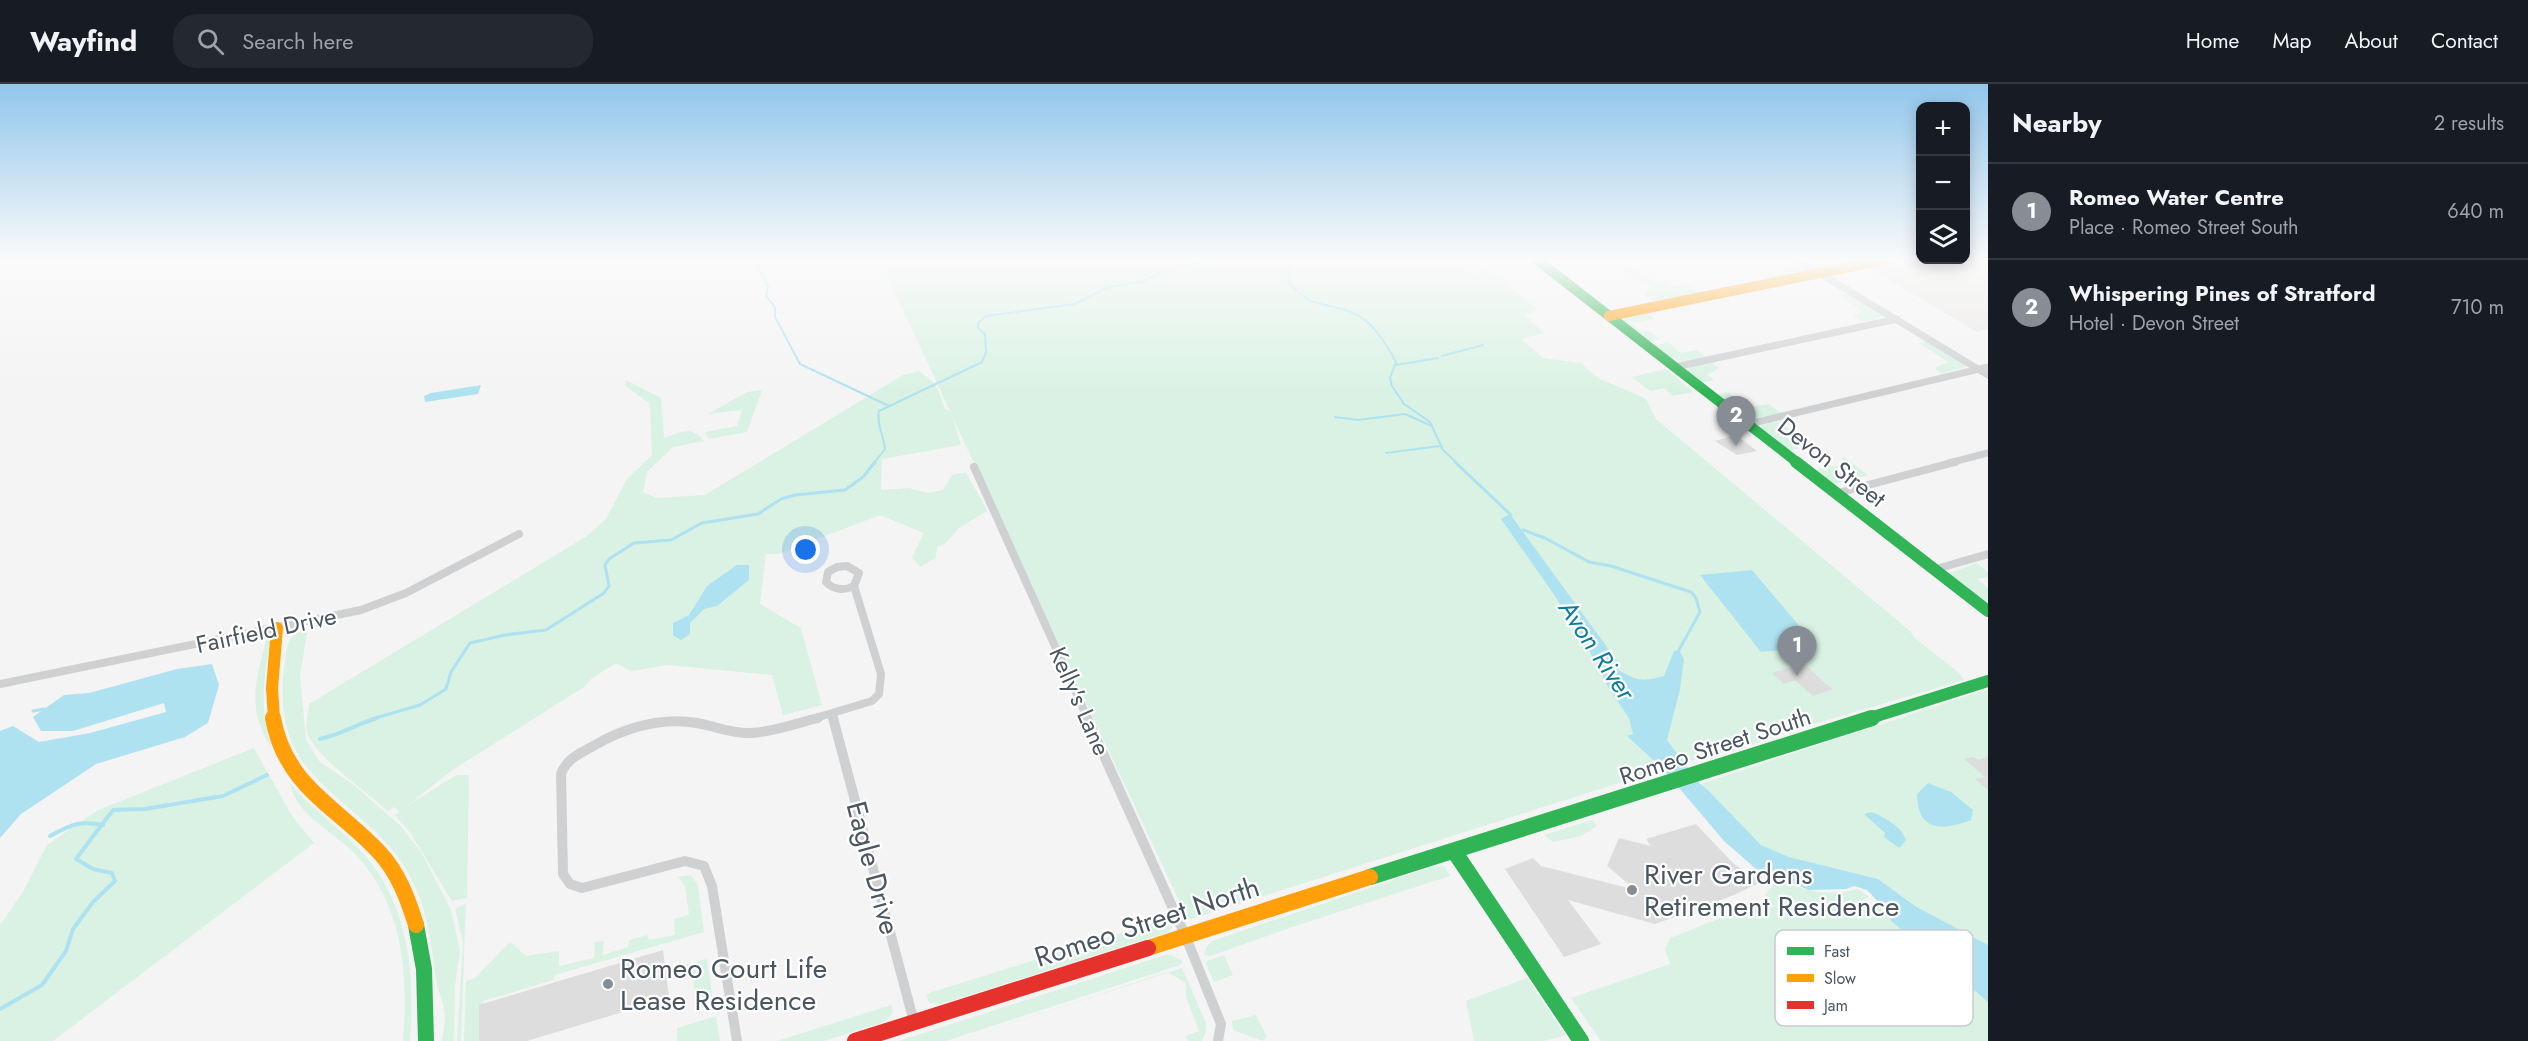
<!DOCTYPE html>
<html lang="en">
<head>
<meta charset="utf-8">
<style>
  :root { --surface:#171b24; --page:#242831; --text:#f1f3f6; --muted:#9ea1a6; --line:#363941; --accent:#868d94 }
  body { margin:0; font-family:Jost,sans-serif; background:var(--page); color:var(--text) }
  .controls { position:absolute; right:18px; top:18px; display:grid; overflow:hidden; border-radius:12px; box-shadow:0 3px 15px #0003 }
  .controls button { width:54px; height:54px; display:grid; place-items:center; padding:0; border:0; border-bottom:2px solid var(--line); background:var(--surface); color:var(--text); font:30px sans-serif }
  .you { position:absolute; left:806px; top:466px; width:21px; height:21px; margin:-15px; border:4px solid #fff; border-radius:50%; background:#1a73e8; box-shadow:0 0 0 9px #1a73e833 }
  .badge { display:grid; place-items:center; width:39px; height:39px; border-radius:50%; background:var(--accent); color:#fff; font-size:20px; font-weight:700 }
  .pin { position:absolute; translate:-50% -50px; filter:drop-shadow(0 2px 3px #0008) }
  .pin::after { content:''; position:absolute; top:32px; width:21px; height:18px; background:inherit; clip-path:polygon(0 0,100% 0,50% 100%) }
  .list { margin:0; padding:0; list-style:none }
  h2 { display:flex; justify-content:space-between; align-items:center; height:78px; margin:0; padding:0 24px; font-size:26px }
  h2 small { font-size:20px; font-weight:400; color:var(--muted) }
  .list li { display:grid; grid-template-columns:39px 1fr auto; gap:18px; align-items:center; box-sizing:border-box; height:96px; padding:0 24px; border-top:2px solid var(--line) }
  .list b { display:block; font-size:22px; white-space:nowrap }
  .list p { margin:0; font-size:20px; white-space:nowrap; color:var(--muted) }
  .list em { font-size:20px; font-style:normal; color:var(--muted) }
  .icon { flex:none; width:33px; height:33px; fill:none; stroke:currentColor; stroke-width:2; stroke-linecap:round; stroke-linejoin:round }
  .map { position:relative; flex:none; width:1988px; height:957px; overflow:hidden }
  header { display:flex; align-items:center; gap:36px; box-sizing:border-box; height:84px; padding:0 30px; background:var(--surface); border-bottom:2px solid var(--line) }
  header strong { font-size:28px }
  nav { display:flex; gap:33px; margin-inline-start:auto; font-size:21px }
  .search { width:420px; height:54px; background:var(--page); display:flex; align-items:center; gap:15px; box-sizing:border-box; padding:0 21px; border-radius:24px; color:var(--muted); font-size:22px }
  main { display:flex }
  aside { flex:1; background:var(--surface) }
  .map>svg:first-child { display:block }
</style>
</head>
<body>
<header>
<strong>Wayfind</strong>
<div class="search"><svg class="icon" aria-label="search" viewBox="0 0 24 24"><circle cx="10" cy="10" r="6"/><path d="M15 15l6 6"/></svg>Search here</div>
<nav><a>Home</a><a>Map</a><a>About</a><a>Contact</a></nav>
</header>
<main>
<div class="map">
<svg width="1988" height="957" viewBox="0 0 1988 957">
  <rect width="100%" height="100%" fill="#f4f4f4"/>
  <path fill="#e8e7e3" d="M 1914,175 L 1981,175 L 1988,179 L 1988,245 L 1977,248 L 1869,184 Z"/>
  <path fill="#d9f2e3" d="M 879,175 L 1449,175 L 1473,191 L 1486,183 L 1538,226 L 1524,231 L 1544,249 L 1521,255 L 1543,274 L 1581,279 L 1598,294 L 1646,315 L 1656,335 L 1910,547 L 1915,554 L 1959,589 L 1964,596 L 1797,645 L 1748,662 L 1741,661 L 1743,664 L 1685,678 L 1188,836 L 952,332 L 961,361 L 882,375 L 881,406 L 909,404 L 929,409 L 943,406 L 952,391 L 966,388 C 972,402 982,413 987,427 L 959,444 L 946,459 L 937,463 L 936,473 L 920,483 L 912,473 L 924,449 L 880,431 L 778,470 L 766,470 L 760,520 L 801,544 L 822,621 L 783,631 L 772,591 L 668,581 L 631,587 L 616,579 L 591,595 L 584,603 L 451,687 L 407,722 L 456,691 L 469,691 L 467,814 L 452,817 L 409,747 L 395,731 L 400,728 L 394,723 L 387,727 C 368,708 313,672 307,648 C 305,640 309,628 309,620 L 587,452 L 606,435 L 627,395 L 652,371 L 650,320 L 626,302 L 626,296 L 661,314 L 664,354 C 680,348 693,341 704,357 L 673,363 L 647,388 L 643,408 L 657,414 L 705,411 L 903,291 L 918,287 C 937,298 938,305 945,325 L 950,327 Z
    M 1776,175 L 1788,175 L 1807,187 L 1770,196 L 1753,186 L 1756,185 L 1765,191 L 1786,187 Z
    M 1631,182 L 1655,198 L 1664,196 L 1673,202 L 1685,200 L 1702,209 L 1656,219 L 1644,211 L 1647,209 L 1646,206 L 1652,203 L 1641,196 L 1635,197 L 1618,184 Z
    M 1849,209 L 1885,231 L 1885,232 L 1863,238 L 1853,231 L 1863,228 L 1839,211 Z
    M 1647,228 L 1655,235 L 1635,239 L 1625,235 L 1642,248 L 1650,247 L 1660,255 L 1649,258 L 1620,234 Z
    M 1928,257 L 1964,280 L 1966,283 L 1941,289 L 1935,284 L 1948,278 L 1919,259 Z
    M 1668,258 L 1681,269 L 1697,266 L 1706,273 C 1678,279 1675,279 1653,262 Z
    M 1711,278 L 1719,284 L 1707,291 L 1715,296 L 1701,299 L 1686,287 L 1686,284 Z
    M 1666,285 L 1693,308 L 1673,312 L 1664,304 L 1650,307 L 1632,293 Z
    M 762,306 L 747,348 L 708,355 L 705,348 L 737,342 L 742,326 L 708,330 L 747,308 Z
    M 1727,308 L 1749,323 L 1769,320 L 1781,329 C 1743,338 1747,334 1717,311 Z
    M 1781,337 L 1788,345 L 1780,347 L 1780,350 L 1785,352 L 1799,364 L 1789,367 L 1761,345 L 1762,341 Z
    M 1844,373 L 1868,391 L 1834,400 L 1815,387 L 1819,385 L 1847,380 L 1841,374 Z
    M 1976,479 L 1988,488 L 1988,493 L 1977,495 L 1988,504 L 1988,517 L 1984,518 L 1950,492 L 1950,489 Z
    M 308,545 L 300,590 L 306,656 L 320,678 L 354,701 L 401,742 L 421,768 L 451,826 L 460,867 L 455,902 L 454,957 L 442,957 C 443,947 446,935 444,925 C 443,916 438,908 437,899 C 431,864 429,831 413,798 C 369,708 265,708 285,578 C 288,559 287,550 308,545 Z
    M 268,553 L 270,559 C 263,598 260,624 271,663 C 246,623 256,599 266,555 Z
    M 1988,605 L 1988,861 L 1915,822 L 1878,795 L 1789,773 L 1761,761 L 1707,705 L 1700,700 Z
    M 254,664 L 292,732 L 314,759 L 53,957 L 0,957 L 0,841 L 23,808 L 47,761 L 98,726 Z
    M 290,699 C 310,724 335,740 357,763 C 409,816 415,886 410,957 L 403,957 C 408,891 404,823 357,772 C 336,749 295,731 290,699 Z
    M 1592,736 L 1597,742 L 1581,752 L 1553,758 L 1544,751 Z
    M 1442,782 L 1445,783 L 1450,792 L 1298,841 L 1210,872 L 1204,871 L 1207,862 L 1212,857 L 1432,783 Z
    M 691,791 L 698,802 L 704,848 L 555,891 L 553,896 L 483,917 L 486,957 L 464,957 L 466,897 L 475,894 L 510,858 L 526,872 L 559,867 L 559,882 L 594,874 L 595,858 L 604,857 L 603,871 L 628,863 L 629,856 L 647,851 L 649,856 L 675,851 L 674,835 L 689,831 L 685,802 L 678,793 Z
    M 1777,796 C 1807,807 1826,813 1858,805 L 1869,813 L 1843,827 L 1881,821 L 1887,827 L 1891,837 L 1988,918 L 1988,957 L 1601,957 L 1571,914 L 1670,880 L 1665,865 L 1670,854 L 1733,829 L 1761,821 L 1775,823 L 1765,811 Z
    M 466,820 L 461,957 L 457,957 L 463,858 L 455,825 Z
    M 1150,840 L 1173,843 L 1168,848 L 941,920 L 929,919 L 926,910 Z
    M 1165,871 L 1171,871 L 1183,877 L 1180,881 L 946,957 L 899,957 Z
    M 1224,871 L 1233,891 L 1214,898 L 1205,878 Z
    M 707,875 L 713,917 L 700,919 L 696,915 L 691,883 L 677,886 L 677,890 L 667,892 L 666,886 Z
    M 1182,884 L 1206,939 L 1206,948 L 1202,957 L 1188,957 L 1186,952 L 1199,947 L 1186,913 L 1186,899 L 1167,888 L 957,957 Z
    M 1527,894 L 1565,951 L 1545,957 L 1474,957 L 1466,917 Z
    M 891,921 L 893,929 L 884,938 L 824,957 L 777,957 Z
    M 1256,931 L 1267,953 L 1263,957 L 1233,946 L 1232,937 Z
    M 716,932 L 720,957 L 677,957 L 677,944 Z"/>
  <path fill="#aee2f0" d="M 481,301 L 478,310 L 425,318 L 424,312 L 431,309 Z
    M 1510,430 L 1620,581 L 1618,586 C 1638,597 1642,598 1664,592 L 1674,567 L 1679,566 L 1684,575 L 1680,605 L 1667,656 L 1700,700 L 1707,705 L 1761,761 L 1789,773 L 1878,795 L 1915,822 L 1988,861 L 1988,918 L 1891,837 L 1887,827 L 1867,806 L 1854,802 L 1846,805 L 1809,806 L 1755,784 L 1724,757 L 1663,685 L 1627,652 L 1633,650 L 1629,634 L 1608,603 L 1594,575 L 1555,512 L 1501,435 Z
    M 737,481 L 749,481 L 749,496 L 717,522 L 704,525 L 690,539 L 690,550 L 681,556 L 673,551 L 673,539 L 689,531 L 707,502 Z
    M 1752,486 L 1817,563 L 1761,568 L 1700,491 Z
    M 212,580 L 219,601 L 208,639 L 185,653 L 96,680 L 21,730 L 0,754 L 0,647 L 13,642 L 39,658 L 90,649 L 166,628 L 164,619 L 73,647 L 41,647 L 33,633 L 64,611 L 89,609 L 177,585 Z
    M 1928,699 L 1951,708 L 1973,726 L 1971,736 C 1943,747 1917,748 1917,710 Z
    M 1872,728 C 1884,734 1902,742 1906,756 L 1899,764 L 1884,753 L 1885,749 L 1864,730 Z"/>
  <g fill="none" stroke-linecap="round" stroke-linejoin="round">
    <path stroke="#aee2f0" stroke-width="2" d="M 754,175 L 768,203 L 766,212 L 775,223 L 775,233 L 800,280 L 889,322
      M 1288,175 L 1290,177 L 1288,197 C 1312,227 1324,216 1353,229 C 1373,237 1386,260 1396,278 L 1390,294 L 1392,302 L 1404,320 L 1430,338 L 1443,366 L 1457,379
      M 1442,272 L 1483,261
      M 1396,281 L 1438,274
      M 1335,333 L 1358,336 L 1405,330 L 1432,342
      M 1386,369 L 1440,362
      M 874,379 L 885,365 C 884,352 876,340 879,327 L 982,278 L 986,268 L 985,250 L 978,244 L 978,239 L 986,232 L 1075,220 L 1109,203 L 1144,197 L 1171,184 L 1217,175"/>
    <path stroke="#aee2f0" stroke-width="3" d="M 1455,378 L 1511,431
      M 1523,446 L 1545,454 L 1589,478 L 1611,482 L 1691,508 L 1696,514 L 1700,528 L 1679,566
      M 33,627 L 44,625
      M 372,635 L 420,621 L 446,605 L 451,588 L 470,559 L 505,551 L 546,546 L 604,509 L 609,502 L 605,481 L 609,475 L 634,459 L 671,456 L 702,439 L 758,430 L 781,415 L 795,411 L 845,406 L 863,393 L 875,378"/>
    <path stroke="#aee2f0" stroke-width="4" d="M 320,655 C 340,651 357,640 377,634
      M 50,752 C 71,741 79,736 103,741
      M 0,925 L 42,901 L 66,867 L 73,845 L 93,818 L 115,797 L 112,789 L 93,785 L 76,775 L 113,726 L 145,725 L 223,712 L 267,691"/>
  </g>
  <path fill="#ddddde" d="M 1736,351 L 1757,367 L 1737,371 L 1715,357 Z
    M 1803,579 L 1824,598 L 1833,605 L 1813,612 L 1795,596 L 1784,600 L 1772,589 Z
    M 1988,672 L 1988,706 L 1975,695 L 1985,693 L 1964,675 L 1973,673 L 1979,676 Z
    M 1696,740 L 1734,780 L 1761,798 L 1734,811 L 1655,840 L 1568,816 L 1601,860 L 1564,873 L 1505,785 L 1533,774 L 1541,782 L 1636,806 L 1607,782 L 1619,754 L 1651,762 L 1646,755 Z
    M 663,866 L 669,914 L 527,957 L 479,957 L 479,921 Z"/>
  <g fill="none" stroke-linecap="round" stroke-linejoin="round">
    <path stroke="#ced0d2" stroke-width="7" d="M 1796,175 L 1988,291
      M 1675,283 L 1897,235
      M 1749,340 L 1988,283
      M 1949,379 L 1988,369"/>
    <path stroke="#ced0d2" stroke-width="8" d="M 974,383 L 1088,635
      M 1838,409 L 1955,378
      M 847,482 L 859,489 L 854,502 C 844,507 834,506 826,498 L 828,488 L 837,483 Z
      M 1936,485 L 1988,470
      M 0,600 L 361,526 L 406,509 L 519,450
      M 832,630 L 833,635
      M 812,635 L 872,617 L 879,610 L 881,590 L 854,502"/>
    <path stroke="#ced0d2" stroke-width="10" d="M 833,634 L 914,938
      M 1087,634 L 1185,851 L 1221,940 L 1218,957
      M 737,957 L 712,802 L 704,782 L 685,777 L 582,804 L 570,800 L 563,790 L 561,690 C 567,674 581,669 595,661 C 627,643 660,633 697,639 C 715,642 731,650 751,649 C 773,648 797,639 818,634"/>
    <path stroke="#30b455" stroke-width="10" d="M 1536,175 L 1798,379"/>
    <path stroke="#30b455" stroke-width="12" d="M 1796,378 L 1988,527
      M 1867,635 L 1988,597"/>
    <path stroke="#30b455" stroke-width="16" d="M 1454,767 L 1581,957
      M 1370,793 L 1872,634
      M 416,841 L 424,885 L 426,957"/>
    <path stroke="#ff9f0a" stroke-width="10" d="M 1609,232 L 1889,175"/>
    <path stroke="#ff9f0a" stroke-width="12" d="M 274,635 L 272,604 L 277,544"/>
    <path stroke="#ff9f0a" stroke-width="16" d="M 273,634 C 285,702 336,722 379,768 C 398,788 408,815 416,841
      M 1148,864 L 1370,793"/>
    <path stroke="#e5322d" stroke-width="16" d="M 855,957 L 1148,864"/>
  </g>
  <linearGradient id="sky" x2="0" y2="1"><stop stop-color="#91c6eb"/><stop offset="0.57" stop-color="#fafafa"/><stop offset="1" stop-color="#fafafa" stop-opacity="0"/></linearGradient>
  <rect width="1988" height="309" fill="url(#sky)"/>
  <g fill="#868d94" stroke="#fff" stroke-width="2">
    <circle cx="1632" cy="806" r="6"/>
    <circle cx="608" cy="900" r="6"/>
  </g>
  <g text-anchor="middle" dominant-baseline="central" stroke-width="4.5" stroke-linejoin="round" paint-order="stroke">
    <g font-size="24" fill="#4a5661" stroke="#fff">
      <text transform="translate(1832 378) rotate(38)">Devon Street</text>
      <text transform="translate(266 546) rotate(-12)">Fairfield Drive</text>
      <text transform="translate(1080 617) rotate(66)">Kelly's Lane</text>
      <text transform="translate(1715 662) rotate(-18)">Romeo Street South</text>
    </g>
    <g font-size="26" font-style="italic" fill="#0c7c9b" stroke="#fff">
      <text transform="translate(1597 566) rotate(56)">Avon River</text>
    </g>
    <g font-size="28" fill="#4a5661" stroke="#fff">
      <text transform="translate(873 784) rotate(75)">Eagle Drive</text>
      <text transform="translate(1147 838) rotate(-18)">Romeo Street North</text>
    </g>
    <g font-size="28" fill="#4a5661" stroke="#fff" text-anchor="start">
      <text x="1644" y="790">River Gardens<tspan x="1644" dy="32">Retirement Residence</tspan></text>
      <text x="620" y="884">Romeo Court Life<tspan x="620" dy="32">Lease Residence</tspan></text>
    </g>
  </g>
  <rect x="1775" y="846" width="198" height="96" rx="9" fill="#fff" stroke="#c9ccd0" stroke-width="1.5"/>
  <rect x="1787" y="863" width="27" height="8" fill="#30b455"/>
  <rect x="1787" y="890" width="27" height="8" fill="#ff9f0a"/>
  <rect x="1787" y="917" width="27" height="8" fill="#e5322d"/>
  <g font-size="16" fill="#4a5661">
    <text x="1824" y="873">Fast</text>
    <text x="1824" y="900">Slow</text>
    <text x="1824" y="927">Jam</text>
  </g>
</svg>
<div class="controls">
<button>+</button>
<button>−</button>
<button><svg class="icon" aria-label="layers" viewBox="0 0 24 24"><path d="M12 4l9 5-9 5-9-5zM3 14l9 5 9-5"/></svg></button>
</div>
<div class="you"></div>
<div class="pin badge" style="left:1797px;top:592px">1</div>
<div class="pin badge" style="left:1736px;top:362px">2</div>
</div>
<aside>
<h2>Nearby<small>2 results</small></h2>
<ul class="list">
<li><span class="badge">1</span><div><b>Romeo Water Centre</b><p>Place · Romeo Street South</p></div><em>640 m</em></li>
<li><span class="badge">2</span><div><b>Whispering Pines of Stratford</b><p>Hotel · Devon Street</p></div><em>710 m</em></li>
</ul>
</aside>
</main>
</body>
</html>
